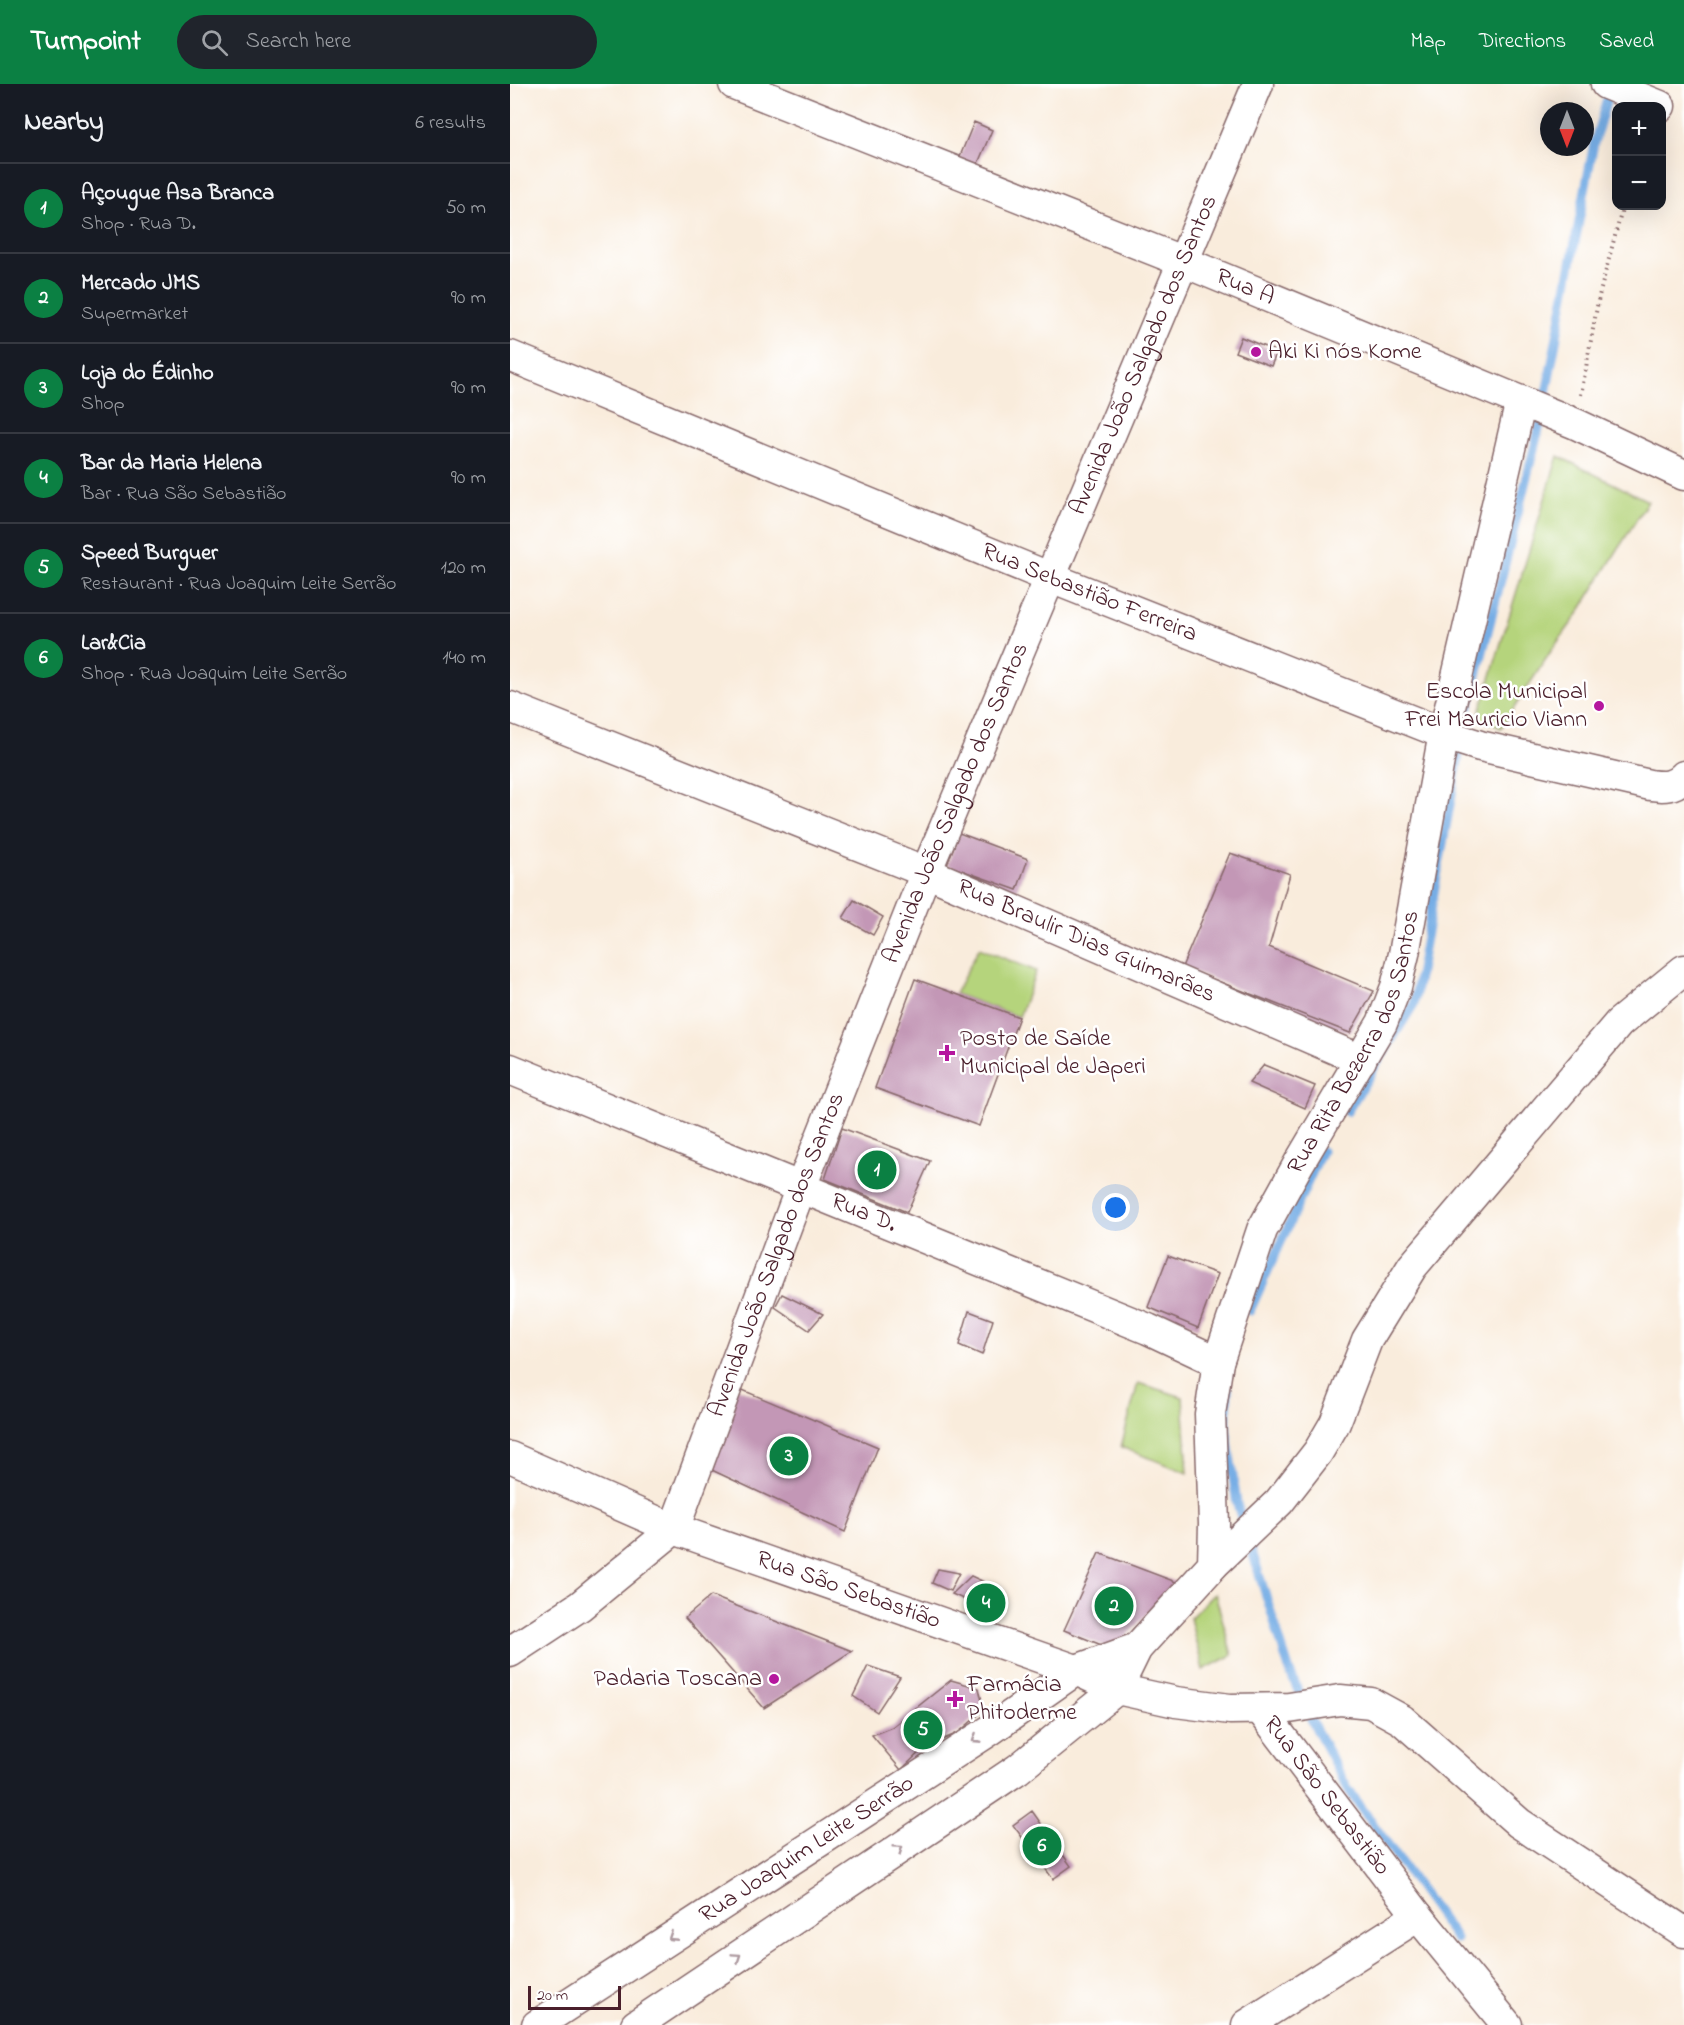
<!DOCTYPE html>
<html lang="en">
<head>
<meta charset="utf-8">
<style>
  :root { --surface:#171b24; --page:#20242c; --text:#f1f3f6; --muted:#9ea1a6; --line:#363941; --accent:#0b8043 }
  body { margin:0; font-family:"Indie Flower",sans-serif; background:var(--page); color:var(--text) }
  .controls { position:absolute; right:18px; top:18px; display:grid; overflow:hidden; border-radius:12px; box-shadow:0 6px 24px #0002 }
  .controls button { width:54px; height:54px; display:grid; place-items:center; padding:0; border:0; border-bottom:2px solid var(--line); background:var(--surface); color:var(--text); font:30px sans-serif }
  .compass { position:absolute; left:1030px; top:18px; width:54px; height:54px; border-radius:50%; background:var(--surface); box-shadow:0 6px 24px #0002; rotate:180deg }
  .scale { position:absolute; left:18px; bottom:15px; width:93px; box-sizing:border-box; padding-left:6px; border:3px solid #4a1f2b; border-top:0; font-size:16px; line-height:21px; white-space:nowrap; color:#4a1f2b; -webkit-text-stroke:4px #fff; paint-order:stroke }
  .you { position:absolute; left:606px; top:1124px; width:21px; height:21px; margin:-15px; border:4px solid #fff; border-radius:50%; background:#1a73e8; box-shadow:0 0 0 9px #1a73e833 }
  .badge { display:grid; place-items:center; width:39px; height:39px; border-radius:50%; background:var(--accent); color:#fff; font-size:20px; font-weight:700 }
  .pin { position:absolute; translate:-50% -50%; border:3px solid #fff; box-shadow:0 2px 6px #0006 }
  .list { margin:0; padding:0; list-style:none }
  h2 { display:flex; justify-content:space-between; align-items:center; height:78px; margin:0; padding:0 24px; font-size:26px }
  h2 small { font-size:20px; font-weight:400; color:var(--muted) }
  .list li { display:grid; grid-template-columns:39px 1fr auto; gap:18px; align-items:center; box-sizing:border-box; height:90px; padding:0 24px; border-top:2px solid var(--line) }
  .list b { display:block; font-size:22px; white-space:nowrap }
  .list p { margin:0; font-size:20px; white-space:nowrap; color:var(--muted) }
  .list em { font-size:20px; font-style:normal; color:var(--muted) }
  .icon { flex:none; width:33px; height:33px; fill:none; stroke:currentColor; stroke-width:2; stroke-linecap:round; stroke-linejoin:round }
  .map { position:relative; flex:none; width:1174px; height:1941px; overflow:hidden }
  header { display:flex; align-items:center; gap:36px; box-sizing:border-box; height:84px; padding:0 30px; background:var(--accent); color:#fff }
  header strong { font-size:28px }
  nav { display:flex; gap:33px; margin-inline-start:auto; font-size:21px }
  .search { width:420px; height:54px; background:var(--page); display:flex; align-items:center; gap:15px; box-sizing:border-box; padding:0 21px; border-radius:33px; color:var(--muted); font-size:22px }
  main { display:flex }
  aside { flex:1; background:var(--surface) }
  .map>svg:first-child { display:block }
</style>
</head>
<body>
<header>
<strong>Turnpoint</strong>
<div class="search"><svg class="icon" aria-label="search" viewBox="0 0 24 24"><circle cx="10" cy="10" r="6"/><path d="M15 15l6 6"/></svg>Search here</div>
<nav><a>Map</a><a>Directions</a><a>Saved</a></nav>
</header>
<main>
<aside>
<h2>Nearby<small>6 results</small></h2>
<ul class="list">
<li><span class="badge">1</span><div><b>Açougue Asa Branca</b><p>Shop · Rua D.</p></div><em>50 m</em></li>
<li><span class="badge">2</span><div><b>Mercado JMS</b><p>Supermarket</p></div><em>90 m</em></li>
<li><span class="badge">3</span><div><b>Loja do Édinho</b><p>Shop</p></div><em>90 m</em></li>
<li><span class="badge">4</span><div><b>Bar da Maria Helena</b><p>Bar · Rua São Sebastião</p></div><em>90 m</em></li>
<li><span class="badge">5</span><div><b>Speed Burguer</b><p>Restaurant · Rua Joaquim Leite Serrão</p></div><em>120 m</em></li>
<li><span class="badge">6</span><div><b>Lar&amp;Cia</b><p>Shop · Rua Joaquim Leite Serrão</p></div><em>140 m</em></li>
</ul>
</aside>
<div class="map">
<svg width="1174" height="1941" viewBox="0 0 1174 1941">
  <rect width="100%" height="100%" fill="#fff"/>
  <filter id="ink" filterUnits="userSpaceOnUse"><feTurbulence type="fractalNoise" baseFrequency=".0167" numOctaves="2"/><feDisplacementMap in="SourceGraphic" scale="12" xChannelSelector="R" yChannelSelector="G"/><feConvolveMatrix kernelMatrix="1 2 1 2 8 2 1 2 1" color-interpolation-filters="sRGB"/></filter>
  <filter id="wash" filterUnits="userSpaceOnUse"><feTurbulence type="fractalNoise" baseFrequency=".008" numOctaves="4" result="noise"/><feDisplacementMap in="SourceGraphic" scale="24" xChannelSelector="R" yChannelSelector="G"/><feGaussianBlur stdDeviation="1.35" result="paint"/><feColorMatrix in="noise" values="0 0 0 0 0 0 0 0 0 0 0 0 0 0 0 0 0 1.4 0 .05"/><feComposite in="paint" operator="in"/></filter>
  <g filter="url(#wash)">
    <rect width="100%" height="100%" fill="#f9ecdc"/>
    <path fill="#b5d47b" stroke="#807a53" stroke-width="1.5" d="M 1048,372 L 1138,417 L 1066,533 L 1041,567 L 991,644 L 968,634 Z
      M 469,864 L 526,887 L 509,933 L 445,910 Z
      M 628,1299 L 673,1313 L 678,1389 L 611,1363 Z
      M 705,1509 L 722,1571 L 693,1586 L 680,1534 Z"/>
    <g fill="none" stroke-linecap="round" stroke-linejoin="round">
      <path stroke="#76ade5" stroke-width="9" d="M 837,1028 L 904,920 L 954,643 L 1030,341 L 1084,59 L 1100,5
        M 740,1227 L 812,1067
        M 718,1305 L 716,1344 L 727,1420 L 780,1588 L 799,1632 L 838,1705 L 946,1855"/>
    </g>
    <g id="blocks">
      <path fill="#c397b6" d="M 464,38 L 482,46 L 464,89 L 446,82 Z
        M 731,253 L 767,268 L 761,282 L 725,268 Z
        M 449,749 L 518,775 L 507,806 L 437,781 Z
        M 720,769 L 780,790 L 759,863 L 864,907 L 840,949 L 672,883 Z
        M 344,816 L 373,833 L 363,851 L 333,834 Z
        M 405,895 L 509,933 L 469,1042 L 365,1004 Z
        M 754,981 L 805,1002 L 795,1024 L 739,999 Z
        M 332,1044 L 420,1077 L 397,1128 L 315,1095 Z
        M 658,1172 L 708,1190 L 688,1244 L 638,1223 Z
        M 272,1210 L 313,1230 L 299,1246 L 265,1223 Z
        M 459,1227 L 483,1236 L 472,1271 L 449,1261 Z
        M 223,1302 L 368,1363 L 335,1448 L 191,1381 Z
        M 589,1469 L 666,1498 L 604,1566 L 554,1546 Z
        M 428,1485 L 449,1489 L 440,1507 L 422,1499 Z
        M 461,1492 L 494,1507 L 484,1529 L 442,1510 Z
        M 201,1512 L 342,1567 L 254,1624 L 175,1534 Z
        M 358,1582 L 390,1593 L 367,1628 L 343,1612 Z
        M 441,1596 L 469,1604 L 474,1626 L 448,1649 L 415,1663 L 391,1686 L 362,1651 L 382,1643 Z
        M 522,1727 L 561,1782 L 543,1795 L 503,1741 Z"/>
    </g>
  </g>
  <g filter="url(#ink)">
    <use href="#blocks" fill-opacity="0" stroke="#876769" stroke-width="1.5"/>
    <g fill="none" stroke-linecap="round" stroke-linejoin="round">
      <g stroke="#876769" stroke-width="33">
        <g id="street">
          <path id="s1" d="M 224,0 L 674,178 L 1066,340 L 1174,391"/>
          <path d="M 1096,0 L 1150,22"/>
          <path id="s2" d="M 0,272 L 541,494 L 945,654 L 970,662 L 1140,701 C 1154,703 1164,703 1174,692"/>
          <path id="s3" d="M 0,623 L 416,788 L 851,976"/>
          <path id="s4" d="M 0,985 L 638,1245 L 708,1278"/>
          <path id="s5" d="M 0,1373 L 164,1445 L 566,1586 L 607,1605 L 666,1618 L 720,1625 L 779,1624 L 830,1616 L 861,1619 L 892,1636 L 1009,1739 L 1174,1848"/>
          <path d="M 703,1481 L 769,1418 L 808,1368 L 825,1339 L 857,1256 L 902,1183 L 1109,939 L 1174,886"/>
          <path id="s6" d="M 0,1568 L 70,1522 L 164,1445 L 291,1103 L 416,788 L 748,0"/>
          <path id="s7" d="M 751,1626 L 908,1832 L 997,1941"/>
          <path id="s8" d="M 27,1941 L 479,1647 L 566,1586 L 627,1564"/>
          <path id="s9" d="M 126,1941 L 508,1685 L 607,1605 L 627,1564 L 703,1481 L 704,1440 L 700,1330 L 708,1278 L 752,1146 L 789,1079 L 872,939 L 886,903 L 894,870 L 934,649 L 1011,317"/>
          <path d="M 737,1941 L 908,1832"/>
        </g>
      </g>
      <path stroke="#876769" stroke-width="4" stroke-dasharray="1.5 4.5" stroke-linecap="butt" d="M 1071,311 L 1089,212 L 1113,122"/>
      <use href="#street" stroke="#fff" stroke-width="30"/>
    </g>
    <defs><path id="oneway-chevron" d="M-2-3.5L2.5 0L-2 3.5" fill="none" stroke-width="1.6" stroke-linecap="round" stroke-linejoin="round" transform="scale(1.5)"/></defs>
    <g stroke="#ae9aa0">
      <use href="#oneway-chevron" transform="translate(466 1655) rotate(147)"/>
      <use href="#oneway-chevron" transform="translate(389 1765) rotate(-34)"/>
      <use href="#oneway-chevron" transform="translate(162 1853) rotate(147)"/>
      <use href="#oneway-chevron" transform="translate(227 1873) rotate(-34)"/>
    </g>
  </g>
  <g fill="#b5179e" stroke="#fff" stroke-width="2">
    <circle cx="746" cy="268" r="6"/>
    <circle cx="1089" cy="622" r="6"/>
    <path d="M434 960h6v6h6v6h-6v6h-6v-6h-6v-6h6z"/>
    <circle cx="264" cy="1595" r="6"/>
    <path d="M442 1606h6v6h6v6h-6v6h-6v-6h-6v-6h6z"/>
  </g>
  <g text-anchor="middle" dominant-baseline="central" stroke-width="5" stroke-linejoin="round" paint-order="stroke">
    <g font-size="24" fill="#4a1f2b" stroke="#fff">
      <text stroke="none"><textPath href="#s1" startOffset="550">Rua A</textPath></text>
      <text stroke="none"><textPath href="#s6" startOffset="1470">Avenida João Salgado dos Santos</textPath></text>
      <text stroke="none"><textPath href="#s2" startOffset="626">Rua Sebastião Ferreira</textPath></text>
      <text stroke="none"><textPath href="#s6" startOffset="984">Avenida João Salgado dos Santos</textPath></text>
      <text stroke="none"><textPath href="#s3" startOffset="622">Rua Braulir Dias Guimarães</textPath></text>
      <text stroke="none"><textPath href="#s9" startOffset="1299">Rua Rita Bezerra dos Santos</textPath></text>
      <text stroke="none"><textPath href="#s4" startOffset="382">Rua D.</textPath></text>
      <text stroke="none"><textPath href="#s6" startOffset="498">Avenida João Salgado dos Santos</textPath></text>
      <text stroke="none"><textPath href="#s5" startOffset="364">Rua São Sebastião</textPath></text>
      <text stroke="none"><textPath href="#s7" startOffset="108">Rua São Sebastião</textPath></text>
      <text stroke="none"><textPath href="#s8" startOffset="322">Rua Joaquim Leite Serrão</textPath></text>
    </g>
    <g font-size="24" fill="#4a1f2b" stroke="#fff" text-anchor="start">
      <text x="758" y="268">Aki Ki nós Kome</text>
      <text x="1077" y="608" text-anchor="end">Escola Municipal<tspan x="1077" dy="28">Frei Mauricio Viann</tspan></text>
      <text x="450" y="955">Posto de Saíde<tspan x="450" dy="28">Municipal de Japeri</tspan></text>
      <text x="252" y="1595" text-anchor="end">Padaria Toscana</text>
      <text x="457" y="1601">Farmácia<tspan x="457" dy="28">Phitoderme</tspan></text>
    </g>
  </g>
</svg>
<div class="controls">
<button>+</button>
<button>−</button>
</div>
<svg class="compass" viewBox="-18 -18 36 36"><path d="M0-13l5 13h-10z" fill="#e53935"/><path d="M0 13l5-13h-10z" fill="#9ea1a6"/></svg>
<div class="scale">20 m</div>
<div class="you"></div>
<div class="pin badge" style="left:367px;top:1086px">1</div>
<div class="pin badge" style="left:604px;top:1522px">2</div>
<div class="pin badge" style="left:279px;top:1372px">3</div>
<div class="pin badge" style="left:476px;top:1519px">4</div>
<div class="pin badge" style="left:413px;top:1646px">5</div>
<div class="pin badge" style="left:532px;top:1762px">6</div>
</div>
</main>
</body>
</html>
